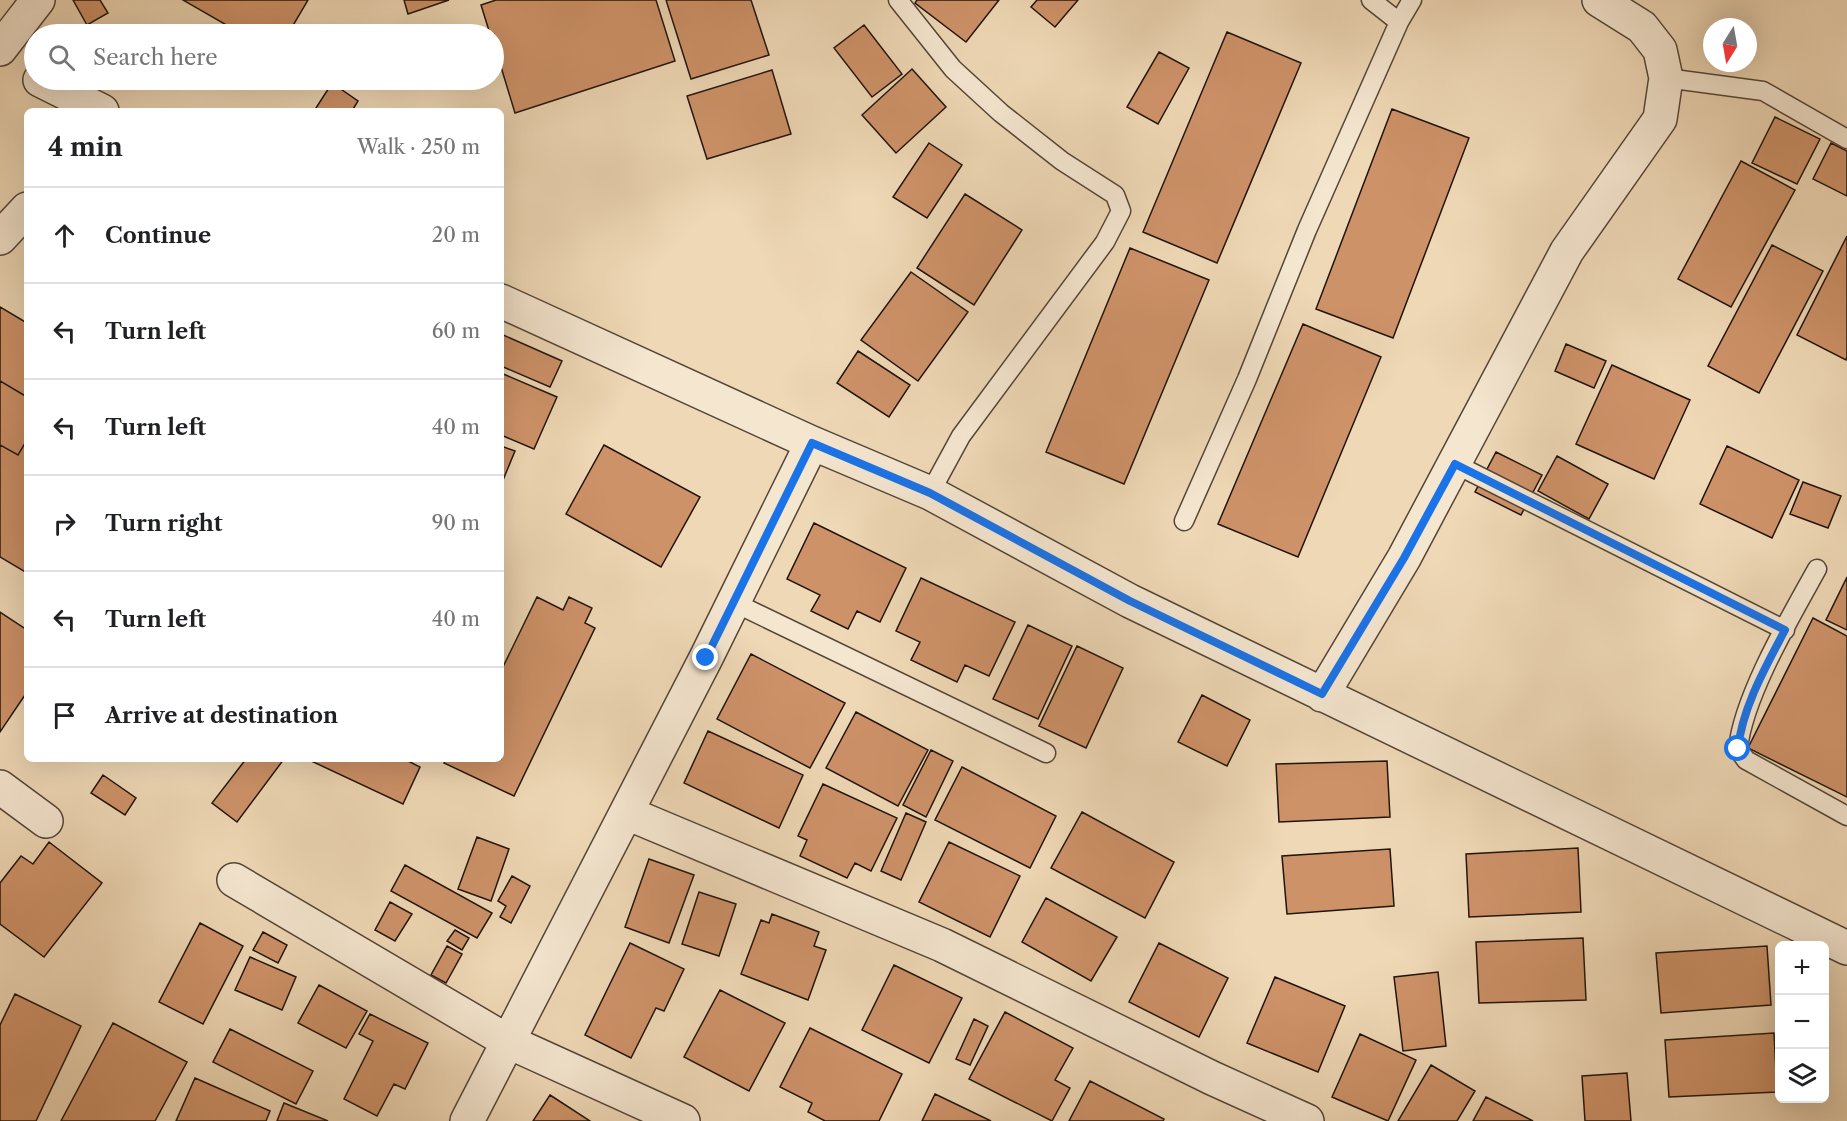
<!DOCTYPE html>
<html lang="en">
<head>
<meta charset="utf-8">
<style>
  :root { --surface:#fff; --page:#f6f6f6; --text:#202124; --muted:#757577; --line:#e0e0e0 }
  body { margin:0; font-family:"Libre Caslon Text",serif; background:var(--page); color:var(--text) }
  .controls { position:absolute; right:18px; bottom:18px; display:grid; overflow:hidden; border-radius:9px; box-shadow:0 6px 24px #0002 }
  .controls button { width:54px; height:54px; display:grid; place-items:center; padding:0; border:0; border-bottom:2px solid var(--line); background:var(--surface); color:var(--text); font:30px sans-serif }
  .compass { position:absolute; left:1703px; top:18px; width:54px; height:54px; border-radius:50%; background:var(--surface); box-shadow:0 6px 24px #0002; rotate:191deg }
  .stop { position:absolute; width:18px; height:18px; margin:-14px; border:4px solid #1a73e8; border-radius:50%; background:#fff }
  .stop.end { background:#1a73e8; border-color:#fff; box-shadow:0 2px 6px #0008 }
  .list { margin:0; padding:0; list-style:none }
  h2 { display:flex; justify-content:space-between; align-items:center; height:78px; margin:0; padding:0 24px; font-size:26px }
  h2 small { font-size:20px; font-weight:400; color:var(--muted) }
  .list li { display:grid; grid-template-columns:39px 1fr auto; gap:18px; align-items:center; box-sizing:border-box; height:96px; padding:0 24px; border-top:2px solid var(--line) }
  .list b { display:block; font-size:22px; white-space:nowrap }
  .list em { font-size:20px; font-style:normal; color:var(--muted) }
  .icon { flex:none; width:33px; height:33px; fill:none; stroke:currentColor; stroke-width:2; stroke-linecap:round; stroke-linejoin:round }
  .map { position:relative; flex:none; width:1847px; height:1121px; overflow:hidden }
  .search { position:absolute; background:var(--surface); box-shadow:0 6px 24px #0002; left:24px; top:24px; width:480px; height:66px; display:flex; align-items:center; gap:15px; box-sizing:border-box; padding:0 21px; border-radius:33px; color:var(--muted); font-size:22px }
  .panel { position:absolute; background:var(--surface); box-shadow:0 6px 24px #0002; left:24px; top:108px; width:480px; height:654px; border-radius:9px }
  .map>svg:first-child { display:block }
</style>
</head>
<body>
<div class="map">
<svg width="1847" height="1121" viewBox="0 0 1847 1121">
  <rect width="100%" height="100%" fill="#efd8b6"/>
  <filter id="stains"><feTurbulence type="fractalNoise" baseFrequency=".00333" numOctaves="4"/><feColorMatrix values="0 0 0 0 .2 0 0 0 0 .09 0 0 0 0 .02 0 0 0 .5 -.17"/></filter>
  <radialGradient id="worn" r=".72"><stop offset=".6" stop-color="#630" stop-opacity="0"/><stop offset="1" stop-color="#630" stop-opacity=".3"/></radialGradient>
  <path fill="#ce9269" stroke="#20140d" stroke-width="1.5" d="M 73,0 L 100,0 L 108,13 L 87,25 Z
    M 183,0 L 308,0 L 288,34 L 242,34 Z
    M 404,0 L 449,0 L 408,14 Z
    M 496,0 L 656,0 L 675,61 L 515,113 L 494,44 L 494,34 L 490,34 L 481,5 Z
    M 666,0 L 751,0 L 769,55 L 691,79 Z
    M 917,0 L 999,0 L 966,42 L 915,3 Z
    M 1037,0 L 1078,0 L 1055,27 L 1031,7 Z
    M 864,25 L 902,74 L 872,97 L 834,48 Z
    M 1227,32 L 1301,63 L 1217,263 L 1143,232 Z
    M 1159,52 L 1189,68 L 1158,124 L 1127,107 Z
    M 912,69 L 946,107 L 896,153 L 862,115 Z
    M 772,70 L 791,134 L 707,159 L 687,96 Z
    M 332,83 L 358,101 L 352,111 L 314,111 Z
    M 1392,109 L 1469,138 L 1393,338 L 1316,309 Z
    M 1775,117 L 1820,139 L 1797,184 L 1752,163 Z
    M 929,143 L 962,165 L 927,218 L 893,197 Z
    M 1831,143 L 1847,151 L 1847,196 L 1813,179 Z
    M 1741,161 L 1795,190 L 1731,307 L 1678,279 Z
    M 965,194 L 1022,230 L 974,305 L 917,268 Z
    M 1847,236 L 1847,357 L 1846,360 L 1797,335 Z
    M 1772,245 L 1823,271 L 1759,393 L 1708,366 Z
    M 1130,248 L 1209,280 L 1124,484 L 1046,452 Z
    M 911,272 L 968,312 L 918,381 L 861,340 Z
    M 0,307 L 27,323 L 27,397 L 0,381 Z
    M 1303,324 L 1381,357 L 1298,557 L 1218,524 Z
    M 501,334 L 562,361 L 550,387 L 501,366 Z
    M 1566,344 L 1606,361 L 1594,388 L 1555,371 Z
    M 858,351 L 910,385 L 889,417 L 837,383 Z
    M 1612,365 L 1690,400 L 1654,479 L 1576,444 Z
    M 501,373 L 557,397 L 534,449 L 501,435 Z
    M 0,381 L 27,397 L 27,440 L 18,455 L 0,445 Z
    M 27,440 L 27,573 L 0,557 L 0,445 L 18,455 Z
    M 604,445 L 700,497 L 661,567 L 566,514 Z
    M 501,446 L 515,451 L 501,485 Z
    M 1727,446 L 1799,480 L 1772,538 L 1700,504 Z
    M 1496,452 L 1542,475 L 1521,515 L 1475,492 Z
    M 1557,456 L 1608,484 L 1589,519 L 1538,491 Z
    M 1803,482 L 1841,496 L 1828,528 L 1790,514 Z
    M 814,523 L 906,568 L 880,622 L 857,611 L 848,629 L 811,611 L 820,595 L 787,579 Z
    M 1847,577 L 1847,630 L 1826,620 Z
    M 921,578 L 1015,622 L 989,676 L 965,665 L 957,682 L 911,660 L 920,642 L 896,631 Z
    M 537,597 L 563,610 L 569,597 L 592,608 L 585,623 L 595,628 L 514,796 L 444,763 L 447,759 L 501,759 L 501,671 Z
    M 0,612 L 27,630 L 27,692 L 0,732 Z
    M 1813,618 L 1847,636 L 1847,797 L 1748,748 Z
    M 1028,625 L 1072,646 L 1038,719 L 993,699 Z
    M 1077,646 L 1123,668 L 1086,748 L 1039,726 Z
    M 751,654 L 845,703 L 810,768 L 717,719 Z
    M 1202,695 L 1250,720 L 1227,766 L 1178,742 Z
    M 856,712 L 928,750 L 898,806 L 826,768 Z
    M 708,731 L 803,775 L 779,828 L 684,783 Z
    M 931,750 L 953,761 L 926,817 L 903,805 Z
    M 246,759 L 284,759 L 237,822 L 212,803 Z
    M 307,759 L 404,759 L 420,767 L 403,804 Z
    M 1387,761 L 1390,817 L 1279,822 L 1276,764 Z
    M 962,767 L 1056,816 L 1030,868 L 935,820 Z
    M 103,775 L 136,798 L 125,815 L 91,793 Z
    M 823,784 L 897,818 L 871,871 L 855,863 L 847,878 L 800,856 L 807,840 L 798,836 Z
    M 1082,812 L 1174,862 L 1145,918 L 1051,868 Z
    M 906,813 L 926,822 L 901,880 L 881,871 Z
    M 477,837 L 509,849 L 491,901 L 458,889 Z
    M 49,842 L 102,883 L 44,957 L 0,924 L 0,883 L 21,856 L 33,864 Z
    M 949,842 L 1020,876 L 990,937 L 919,902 Z
    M 1578,848 L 1581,912 L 1469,917 L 1466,854 Z
    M 1390,849 L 1394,906 L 1287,914 L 1282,856 Z
    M 649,859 L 694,875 L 669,943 L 625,927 Z
    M 405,865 L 492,913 L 477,938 L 391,891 Z
    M 512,876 L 530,886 L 511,923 L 500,917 L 506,906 L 498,901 Z
    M 699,892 L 736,904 L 719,956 L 682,944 Z
    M 1046,898 L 1117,937 L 1091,981 L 1022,942 Z
    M 390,902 L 412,914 L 395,941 L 375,930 Z
    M 772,914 L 819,932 L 814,946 L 826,950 L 808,1000 L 741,974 L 761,920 L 769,923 Z
    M 200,923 L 243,946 L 203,1024 L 159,1002 Z
    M 455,930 L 469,938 L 462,950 L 447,941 Z
    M 263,932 L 287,945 L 278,963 L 253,950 Z
    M 1583,938 L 1586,1000 L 1479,1003 L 1476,942 Z
    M 630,943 L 684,969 L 664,1011 L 656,1008 L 631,1058 L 585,1035 Z
    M 1159,943 L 1228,978 L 1199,1037 L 1129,1002 Z
    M 447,946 L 462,954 L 446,983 L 431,975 Z
    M 1767,946 L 1771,1005 L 1661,1013 L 1656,953 Z
    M 250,957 L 296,977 L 282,1010 L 235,990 Z
    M 894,965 L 962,998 L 929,1063 L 862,1030 Z
    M 1438,972 L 1446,1046 L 1403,1051 L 1394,977 Z
    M 1275,977 L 1345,1006 L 1318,1072 L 1247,1043 Z
    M 319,985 L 367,1011 L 346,1048 L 298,1023 Z
    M 720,990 L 785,1023 L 749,1091 L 684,1057 Z
    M 15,994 L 81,1026 L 36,1121 L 0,1121 L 0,1025 Z
    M 1005,1012 L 1073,1048 L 1055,1080 L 1070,1088 L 1052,1121 L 969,1079 Z
    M 370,1014 L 428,1043 L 405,1089 L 394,1084 L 377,1116 L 344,1099 L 373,1041 L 359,1034 Z
    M 974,1019 L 988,1026 L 970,1065 L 956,1059 Z
    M 113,1023 L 187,1062 L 155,1121 L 61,1121 Z
    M 810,1028 L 902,1074 L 879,1121 L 825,1121 L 808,1112 L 812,1103 L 780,1087 Z
    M 230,1029 L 313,1071 L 296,1104 L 213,1062 Z
    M 1774,1033 L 1777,1092 L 1669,1097 L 1665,1040 Z
    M 1360,1034 L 1416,1060 L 1388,1121 L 1332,1097 Z
    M 1431,1065 L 1475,1091 L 1457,1121 L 1398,1121 Z
    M 1627,1073 L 1631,1121 L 1585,1121 L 1582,1076 Z
    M 195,1078 L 270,1111 L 266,1121 L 176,1121 Z
    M 1090,1081 L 1164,1119 L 1163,1121 L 1069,1121 Z
    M 935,1094 L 991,1121 L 922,1121 Z
    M 550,1095 L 590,1121 L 533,1121 Z
    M 1486,1097 L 1533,1121 L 1473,1121 Z
    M 284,1103 L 328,1121 L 277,1121 Z"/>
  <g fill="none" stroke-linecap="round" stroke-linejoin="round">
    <g stroke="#544537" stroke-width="21">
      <path id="service" d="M 898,0 L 953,69 L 1001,113 L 1062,161 L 1115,195 L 1121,211 L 1105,242 L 961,436 L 930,493
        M 1399,22 L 1412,0
        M 1666,78 L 1763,91 L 1847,139
        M 1455,464 L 1785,630
        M 1184,521 L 1247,379 L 1307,230 L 1399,22 L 1371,0
        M 1817,569 C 1791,616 1743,697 1738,749 L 1746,760 L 1847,816
        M 733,602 L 1046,753"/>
    </g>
    <g stroke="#544537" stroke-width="36">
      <path id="minor" d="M 0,49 L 38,0
        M 40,80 L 102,111
        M 0,238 L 27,209
        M 501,301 L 812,443 L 930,493 L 1130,601 L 1847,948
        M 1322,695 L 1404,558 L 1567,251 L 1660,119 L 1666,78 L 1660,50 L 1642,27 L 1599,0
        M 0,787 L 46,821
        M 627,813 L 942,945 L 1212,1078 L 1307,1121
        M 234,880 L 509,1042 L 683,1121
        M 467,1121 L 706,658 L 812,443"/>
    </g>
    <use href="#service" stroke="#f5e6d0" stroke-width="18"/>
    <use href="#minor" stroke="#f5e6d0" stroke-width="33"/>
  </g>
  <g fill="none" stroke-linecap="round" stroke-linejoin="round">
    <path stroke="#1a73e8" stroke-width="8" d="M 706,658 L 812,443 L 930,493 L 1130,601 L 1322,694 L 1404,558 L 1455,464 L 1785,630 C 1766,666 1742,708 1738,749"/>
  </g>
  <rect width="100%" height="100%" filter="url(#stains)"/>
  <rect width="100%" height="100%" fill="url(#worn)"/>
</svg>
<div class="controls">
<button>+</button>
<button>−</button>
<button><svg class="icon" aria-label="layers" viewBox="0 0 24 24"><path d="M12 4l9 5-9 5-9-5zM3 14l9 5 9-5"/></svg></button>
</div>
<svg class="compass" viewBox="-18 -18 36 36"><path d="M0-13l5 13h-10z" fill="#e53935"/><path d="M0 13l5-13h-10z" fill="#757577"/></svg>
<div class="stop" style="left:1738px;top:749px"></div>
<div class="stop end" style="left:706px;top:658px"></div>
<div class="search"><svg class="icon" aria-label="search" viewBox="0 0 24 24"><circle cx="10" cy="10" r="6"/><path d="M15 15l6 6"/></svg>Search here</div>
<section class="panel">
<h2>4 min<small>Walk · 250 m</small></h2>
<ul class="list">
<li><svg class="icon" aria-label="ahead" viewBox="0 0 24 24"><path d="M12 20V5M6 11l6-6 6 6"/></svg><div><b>Continue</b></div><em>20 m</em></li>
<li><svg class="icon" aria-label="left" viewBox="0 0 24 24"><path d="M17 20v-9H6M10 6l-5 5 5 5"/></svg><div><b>Turn left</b></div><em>60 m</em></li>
<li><svg class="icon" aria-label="left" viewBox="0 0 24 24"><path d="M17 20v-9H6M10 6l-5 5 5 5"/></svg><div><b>Turn left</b></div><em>40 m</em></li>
<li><svg class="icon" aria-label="right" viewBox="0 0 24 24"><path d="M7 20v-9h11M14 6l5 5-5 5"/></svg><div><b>Turn right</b></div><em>90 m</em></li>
<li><svg class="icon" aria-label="left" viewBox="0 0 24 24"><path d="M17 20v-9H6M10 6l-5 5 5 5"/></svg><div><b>Turn left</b></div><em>40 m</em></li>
<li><svg class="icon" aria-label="arrive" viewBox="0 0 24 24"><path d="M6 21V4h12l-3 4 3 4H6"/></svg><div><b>Arrive at destination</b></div></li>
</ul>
</section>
</div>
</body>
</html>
